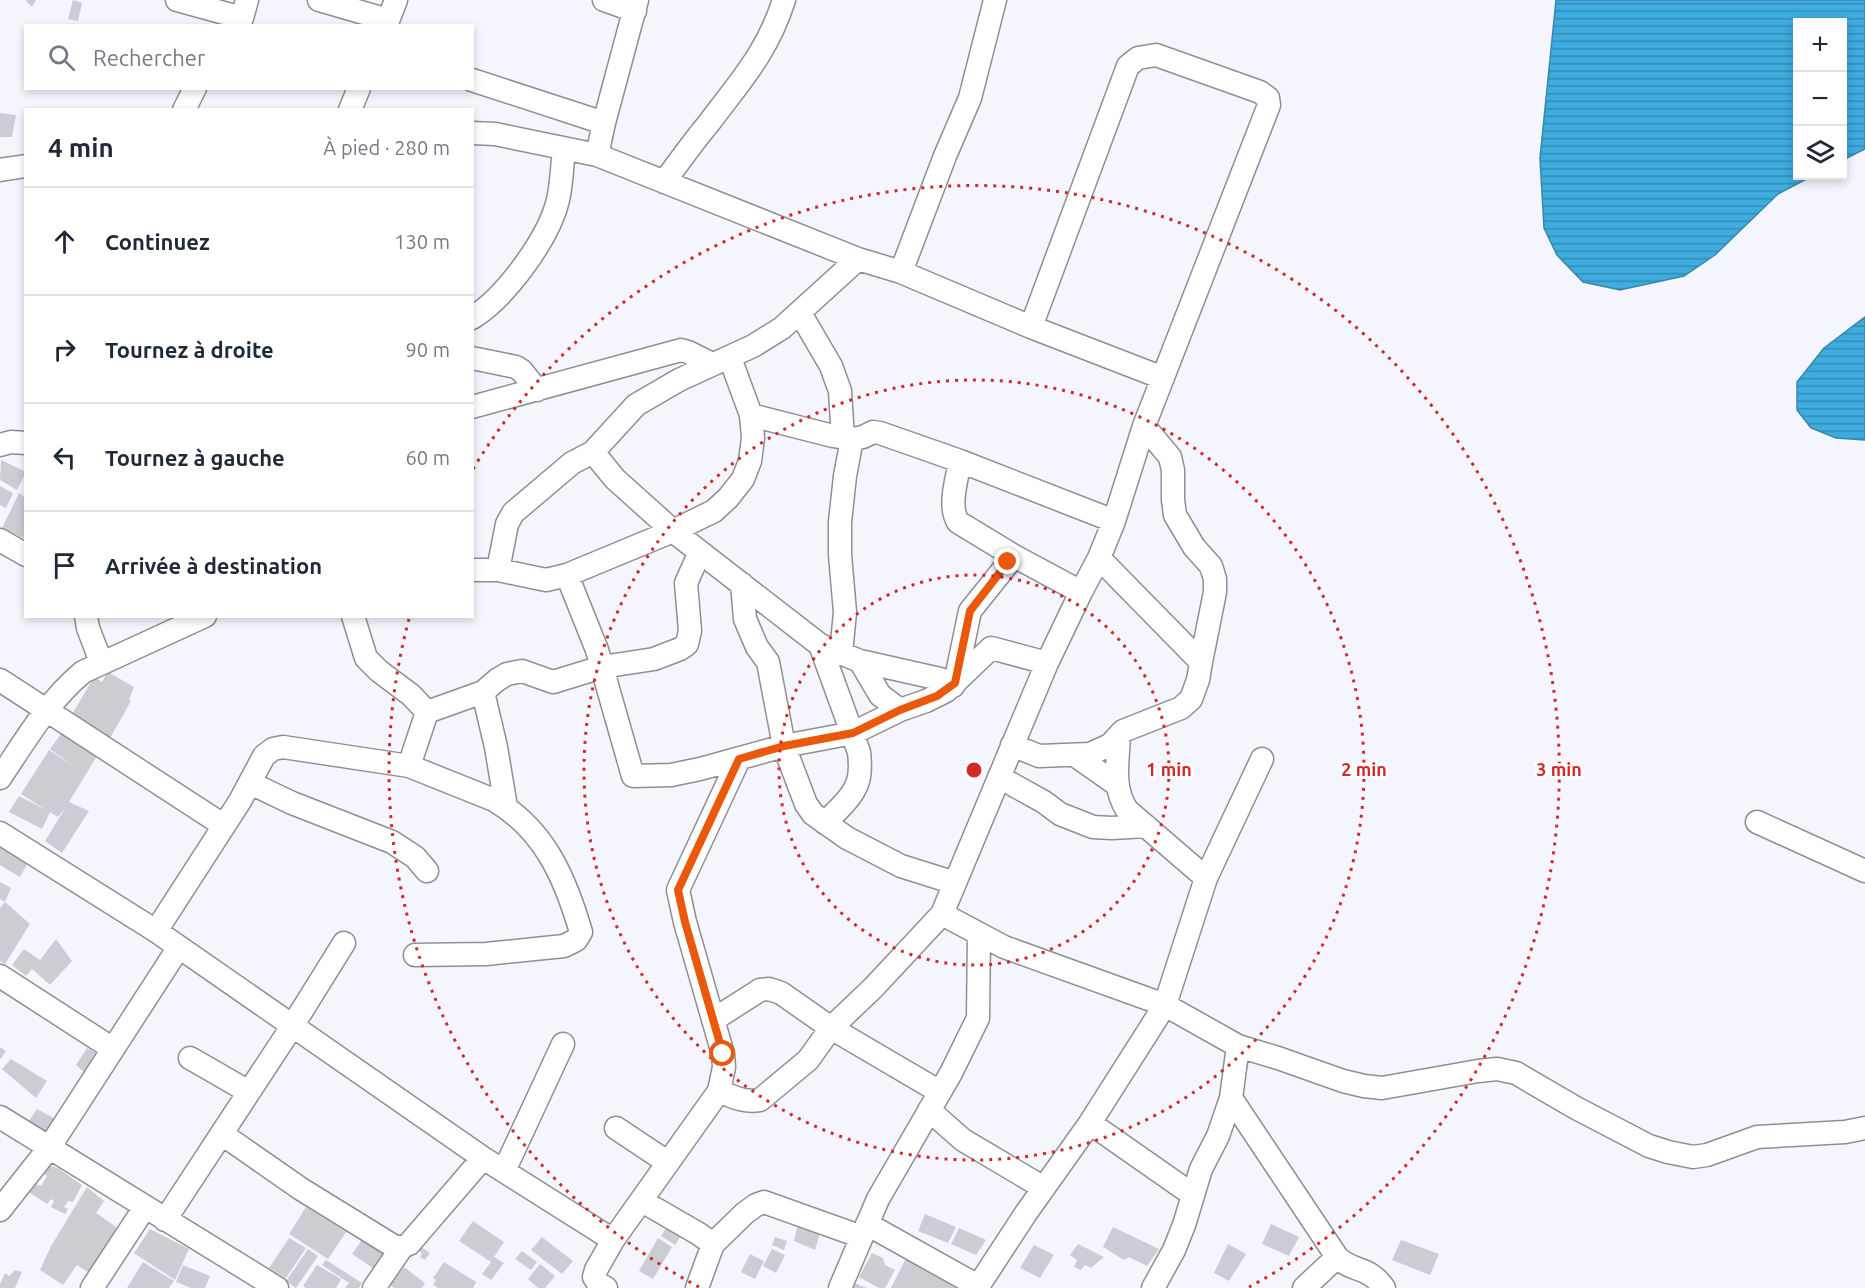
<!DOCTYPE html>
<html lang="fr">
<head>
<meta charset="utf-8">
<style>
  :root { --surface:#fff; --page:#f2f2f3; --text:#1f2937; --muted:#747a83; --line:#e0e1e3 }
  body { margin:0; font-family:Ubuntu,sans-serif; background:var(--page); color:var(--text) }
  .controls { position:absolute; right:18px; top:18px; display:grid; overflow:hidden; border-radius:0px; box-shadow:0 3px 9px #0003 }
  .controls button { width:54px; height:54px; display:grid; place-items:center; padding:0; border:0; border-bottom:2px solid var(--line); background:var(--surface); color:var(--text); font:30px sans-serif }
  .stop { position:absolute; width:18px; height:18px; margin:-14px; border:4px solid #ea580c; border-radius:50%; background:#fff }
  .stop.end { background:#ea580c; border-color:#fff; box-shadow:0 2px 6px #0008 }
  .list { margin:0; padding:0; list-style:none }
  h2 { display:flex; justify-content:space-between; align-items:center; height:78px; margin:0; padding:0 24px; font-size:26px }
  h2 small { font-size:20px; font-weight:400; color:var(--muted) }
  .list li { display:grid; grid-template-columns:39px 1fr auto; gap:18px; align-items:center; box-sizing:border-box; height:108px; padding:0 24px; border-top:2px solid var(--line) }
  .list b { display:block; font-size:22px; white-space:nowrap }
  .list em { font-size:20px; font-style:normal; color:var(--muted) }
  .icon { flex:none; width:33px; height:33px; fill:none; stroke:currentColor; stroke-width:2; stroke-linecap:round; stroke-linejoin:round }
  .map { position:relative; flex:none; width:1865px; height:1288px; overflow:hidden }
  .search { position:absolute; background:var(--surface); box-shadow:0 3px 9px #0003; left:24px; top:24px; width:450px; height:66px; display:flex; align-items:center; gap:15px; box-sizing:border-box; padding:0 21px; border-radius:0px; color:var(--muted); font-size:22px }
  .panel { position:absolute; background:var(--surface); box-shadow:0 3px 9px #0003; left:24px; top:108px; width:450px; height:510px; border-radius:0px }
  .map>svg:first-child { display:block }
</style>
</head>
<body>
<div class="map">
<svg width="1865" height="1288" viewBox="0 0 1865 1288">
  <defs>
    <pattern id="water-rules" width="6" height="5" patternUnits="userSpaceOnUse" patternTransform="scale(1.5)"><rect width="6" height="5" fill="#3eacde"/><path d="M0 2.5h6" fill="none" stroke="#348cb5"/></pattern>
  </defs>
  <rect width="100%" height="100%" fill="#f5f6fd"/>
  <path fill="url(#water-rules)" stroke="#3a87aa" stroke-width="1.5" d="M 1556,0 L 1865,0 L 1865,149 L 1843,160 L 1842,22 L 1798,22 L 1798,176 L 1812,176 L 1778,194 L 1715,255 L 1684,276 L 1620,290 L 1583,282 L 1557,255 L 1544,228 L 1540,158 Z
    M 1865,317 L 1865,440 L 1836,438 L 1811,428 L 1797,410 L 1797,382 L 1824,348 Z"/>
  <path fill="#cccdd3" d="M 25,0 L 36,0 L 32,7 Z
    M 73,0 L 82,3 L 78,21 L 68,19 Z
    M 0,113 L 16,115 L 12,137 L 0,137 Z
    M 1,460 L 26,472 L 17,490 L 0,480 Z
    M 0,486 L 13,493 L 6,508 L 0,505 Z
    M 19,493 L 26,498 L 26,539 L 2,528 Z
    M 108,672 L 134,687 L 129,700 L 131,701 L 109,740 L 71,716 L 94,677 L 102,682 Z
    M 61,734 L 97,756 L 69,802 L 89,811 L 62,853 L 45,841 L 67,805 L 58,817 L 50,812 L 42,829 L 9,812 L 19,796 L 46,810 L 21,794 L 49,750 L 75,767 L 50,749 Z
    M 3,844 L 29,861 L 20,877 L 0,865 L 0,848 Z
    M 0,882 L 11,888 L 5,902 L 30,924 L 5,964 L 0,961 L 0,908 L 5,902 L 0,899 Z
    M 56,939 L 72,961 L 50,985 L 32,969 L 26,976 L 12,965 L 24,949 L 40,960 Z
    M 0,1047 L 6,1051 L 0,1060 Z
    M 87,1048 L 95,1053 L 85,1073 L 76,1065 Z
    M 11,1059 L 47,1081 L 36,1098 L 2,1069 Z
    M 37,1109 L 57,1120 L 48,1134 L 26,1125 Z
    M 51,1166 L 58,1168 L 82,1185 L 73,1202 L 68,1201 L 64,1207 L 68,1209 L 65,1214 L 51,1207 L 54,1201 L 51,1199 L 47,1204 L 30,1193 L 35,1184 L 41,1186 L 47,1176 L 42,1171 Z
    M 87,1187 L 104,1201 L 96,1213 L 119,1229 L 91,1274 L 77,1265 L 63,1285 L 40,1270 L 51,1246 Z
    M 306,1207 L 346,1232 L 328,1259 L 289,1234 Z
    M 925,1214 L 956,1227 L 948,1243 L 918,1231 Z
    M 473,1221 L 504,1242 L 494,1257 L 504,1263 L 491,1280 L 482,1274 L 491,1262 L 459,1241 Z
    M 669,1223 L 683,1232 L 675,1245 L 661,1236 Z
    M 798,1223 L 821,1230 L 815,1250 L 794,1241 Z
    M 1271,1224 L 1299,1237 L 1289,1256 L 1262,1244 Z
    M 1113,1227 L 1159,1249 L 1147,1266 L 1129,1257 L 1124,1260 L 1103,1247 Z
    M 959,1228 L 986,1240 L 976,1255 L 951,1244 Z
    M 150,1229 L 189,1249 L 175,1280 L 134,1253 Z
    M 364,1237 L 388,1254 L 377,1271 L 352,1254 Z
    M 542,1237 L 573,1261 L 562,1274 L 531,1250 Z
    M 775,1237 L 787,1241 L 784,1250 L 772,1245 Z
    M 289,1238 L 306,1248 L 286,1278 L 269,1268 Z
    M 658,1238 L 672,1247 L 653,1279 L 639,1271 Z
    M 1401,1240 L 1439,1254 L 1430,1275 L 1392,1260 Z
    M 1078,1244 L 1104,1257 L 1091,1268 L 1085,1265 L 1081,1270 L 1074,1267 L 1077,1260 L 1070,1255 Z
    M 1228,1244 L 1246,1254 L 1229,1281 L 1214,1273 Z
    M 1034,1245 L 1054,1255 L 1040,1278 L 1020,1268 Z
    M 420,1246 L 430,1253 L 425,1260 L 420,1257 L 422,1253 L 417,1250 Z
    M 308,1249 L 318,1256 L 296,1288 L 286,1281 Z
    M 772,1249 L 785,1255 L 776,1273 L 763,1266 Z
    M 522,1251 L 537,1262 L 531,1270 L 515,1259 Z
    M 872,1253 L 883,1258 L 885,1265 L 895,1270 L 885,1288 L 879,1288 L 859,1277 Z
    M 750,1254 L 764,1261 L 755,1279 L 741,1272 Z
    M 906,1258 L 960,1285 L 958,1288 L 891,1288 Z
    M 326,1260 L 362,1283 L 359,1288 L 345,1288 L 349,1283 L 322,1265 Z
    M 143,1262 L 174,1281 L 169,1288 L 127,1288 Z
    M 444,1262 L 476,1282 L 473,1288 L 438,1288 L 433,1285 L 436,1280 L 433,1278 Z
    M 540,1264 L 555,1276 L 545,1288 L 538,1288 L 528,1279 Z
    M 183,1265 L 210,1276 L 205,1288 L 191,1288 L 176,1282 Z
    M 317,1265 L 341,1279 L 336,1288 L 306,1288 L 303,1286 Z
    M 404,1267 L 425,1283 L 422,1288 L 394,1288 L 390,1285 Z
    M 15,1270 L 22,1272 L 15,1288 L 0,1288 L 0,1284 L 5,1273 L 9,1276 Z
    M 851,1282 L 867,1288 L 848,1288 Z"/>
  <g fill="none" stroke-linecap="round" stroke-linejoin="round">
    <g stroke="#8e8f95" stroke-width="25">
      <path id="minor" d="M 177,0 L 242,18 L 247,0
        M 319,0 L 388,20
        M 604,0 L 635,11
        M 386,26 L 396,0
        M 472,80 L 604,123
        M 184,110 L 195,88
        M 350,110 L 359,88
        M 472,133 L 495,134 L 597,155 L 858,259 L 901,272 L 1031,327 L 1163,378
        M 597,155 L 604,123 L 637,0
        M 0,170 L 26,166
        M 664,182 C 679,162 693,142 709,123 C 741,80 767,53 784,0
        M 858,259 L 782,328 L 753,346 L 679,380 L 636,405 L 593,452 L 615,479 L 673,531 L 820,645 L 860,661 L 940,679 L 953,686
        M 901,272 L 945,156 L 970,98 L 995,0
        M 800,313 L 831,366 L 840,391 L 843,438
        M 472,318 C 506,297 549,238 558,200 C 562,183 562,165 564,149
        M 472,358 L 516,367 L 522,371 L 537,390
        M 472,407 L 681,350 L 688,352 L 712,364
        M 751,415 L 833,436 L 852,439 L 845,476 L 840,522 L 840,555 L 845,612 L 841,654
        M 852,439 L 863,437 L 873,432 L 880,433 L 960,461 L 1114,521
        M 0,445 L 11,442 L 26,443
        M 960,461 C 957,479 948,506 958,522 L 1014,556
        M 0,540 L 26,555
        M 1099,558 L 1201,662
        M 472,570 L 498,570 L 546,580 L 567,575 L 673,531 L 714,511 L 728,498 L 743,479 L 750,461 L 753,438 L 751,415 L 730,358
        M 498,570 L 507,524 L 513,513 L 572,463 L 593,452
        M 567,575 L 597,650 L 633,776 L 671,775 L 700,769 L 784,746 L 853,733 L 900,710 L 926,701 L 946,691 L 991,648 L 1047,663
        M 742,584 L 745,619 L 757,647 L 768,662 L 784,746 L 806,804 L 813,814 L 847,838 L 901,866 L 955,883
        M 86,616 L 88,628 L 101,662
        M 353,616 L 366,658 L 379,671 L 411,695 L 427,712
        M 820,645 L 859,752 C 860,761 861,772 858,781 C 853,798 836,811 825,823
        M 860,661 L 880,695 L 900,710
        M 0,680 L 223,825
        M 955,683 L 970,611 L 1014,556 L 1081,592
        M 483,692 L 496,747 L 506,807
        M 427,712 L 483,692 L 497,680 L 507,674 L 522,671 L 553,682 L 602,667 L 654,659 L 680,649 L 687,644 L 690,631 L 686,583 L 700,552
        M 1119,736 C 1118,762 1112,787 1127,810 L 1206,878
        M 1012,745 L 1039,756 L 1090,754 L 1110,745 L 1123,731 L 1181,708 L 1191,699 L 1198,680 L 1201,662 L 1215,592 L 1215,579 L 1211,566 L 1194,547 L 1175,515 L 1173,500 L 1173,470 L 1170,457 L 1144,426
        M 1076,756 L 1116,784
        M 409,766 L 494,800 C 545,830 565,878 581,932 L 576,940 L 564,946 L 486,954 L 415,955
        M 999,777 L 1044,802 L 1060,814 L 1093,827 L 1112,828 L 1146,826
        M 0,778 C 25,741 48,701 83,672 L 205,616
        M 250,783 L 292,803 L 392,842 L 415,857 L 427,871
        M 1757,822 L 1865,871
        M 0,833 L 156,931 L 483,1158 L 613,1240
        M 942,914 L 1004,947 L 1165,1005 L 1238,1046 L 1231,1098 L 1337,1257 C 1353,1273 1368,1265 1384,1288
        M 156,931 L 240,801 L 264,756 L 273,749 L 283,747 L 409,766 L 427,712
        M 0,976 L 113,1049
        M 713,1020 L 760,990 L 769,989 L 781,993 L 831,1028 L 940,1092
        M 1238,1046 L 1278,1058 L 1343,1081 L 1364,1086 L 1382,1088 L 1478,1071 L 1497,1069 L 1516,1073 L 1576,1108 L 1649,1146 L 1668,1152 L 1693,1157 L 1707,1155 L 1757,1137 L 1845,1132 L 1865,1128
        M 190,1058 L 249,1092
        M 719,1091 C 734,1097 744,1103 760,1100 L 808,1060 L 831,1028 L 873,988 L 942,914 L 1047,663 L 1081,592 L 1099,558 L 1114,521 L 1144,426 L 1269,105 L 1268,98 L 1260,92 L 1156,55 L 1138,58 L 1128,66 L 1031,327
        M 929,1110 L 963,1140 L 1044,1188
        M 0,1117 L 277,1288
        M 1090,1123 L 1193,1195
        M 616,1128 L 667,1162
        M 222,1134 L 301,1189 L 395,1247 L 402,1247
        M 504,1171 L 563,1044
        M 642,1201 L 699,1234 L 713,1244
        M 0,1210 L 49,1148 L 179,947
        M 165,1220 L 293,1025 L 344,943
        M 867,1224 L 978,1286
        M 92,1288 L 145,1207
        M 374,1288 L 402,1247 L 409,1244 L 483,1158
        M 606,1288 L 598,1283 L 594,1277 L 596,1270 L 613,1240 L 719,1091 L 724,1067 L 723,1054 L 685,922 L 678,890 L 739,759
        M 697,1288 L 713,1244 L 745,1213 L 756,1205 L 764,1202 L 862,1237
        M 840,1288 L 878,1199 L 951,1073 L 978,1018 L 979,935
        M 977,1288 L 1026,1213 L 1090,1123 L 1165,1005 L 1206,878 L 1262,759
        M 1153,1288 L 1174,1250 L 1184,1225 L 1201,1169 L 1218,1136 L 1231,1098
        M 1304,1288 L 1337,1257"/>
    </g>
    <use href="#minor" stroke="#fff" stroke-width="22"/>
  </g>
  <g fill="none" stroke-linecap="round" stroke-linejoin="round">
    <path stroke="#ea580c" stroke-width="8" d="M 723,1054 L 685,922 L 678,890 L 739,759 L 784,746 L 853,733 L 900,710 L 937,696 L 955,683 L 970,611 L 1008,562"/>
  </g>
  <g fill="none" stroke="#d62828" stroke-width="3" stroke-dasharray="3 6">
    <circle cx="974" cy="770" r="195"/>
    <circle cx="974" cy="770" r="390"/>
    <path d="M699 1287A585 585 0 0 1 409 619M473 469A585 585 0 1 1 1249 1287"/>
  </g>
  <circle cx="974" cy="770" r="9" fill="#d62828" stroke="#fff" stroke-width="3"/>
  <g font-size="18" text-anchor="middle" font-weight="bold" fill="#d62828" stroke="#fff" stroke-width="6" stroke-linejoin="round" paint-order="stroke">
    <text x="1169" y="776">1 min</text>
    <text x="1364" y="776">2 min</text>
    <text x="1559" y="776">3 min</text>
  </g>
</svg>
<div class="controls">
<button>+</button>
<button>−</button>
<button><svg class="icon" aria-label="layers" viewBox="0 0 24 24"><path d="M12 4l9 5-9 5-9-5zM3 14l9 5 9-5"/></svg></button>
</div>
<div class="stop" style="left:723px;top:1054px"></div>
<div class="stop end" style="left:1008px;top:562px"></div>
<div class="search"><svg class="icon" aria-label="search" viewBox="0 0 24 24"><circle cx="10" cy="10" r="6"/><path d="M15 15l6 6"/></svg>Rechercher</div>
<section class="panel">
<h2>4 min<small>À pied · 280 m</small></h2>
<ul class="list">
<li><svg class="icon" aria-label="ahead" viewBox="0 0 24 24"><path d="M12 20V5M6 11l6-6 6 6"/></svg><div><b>Continuez</b></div><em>130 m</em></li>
<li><svg class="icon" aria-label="right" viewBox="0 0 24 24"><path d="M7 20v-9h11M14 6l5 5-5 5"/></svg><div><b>Tournez à droite</b></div><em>90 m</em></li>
<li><svg class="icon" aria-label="left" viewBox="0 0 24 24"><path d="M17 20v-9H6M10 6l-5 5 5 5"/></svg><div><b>Tournez à gauche</b></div><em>60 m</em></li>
<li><svg class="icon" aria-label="arrive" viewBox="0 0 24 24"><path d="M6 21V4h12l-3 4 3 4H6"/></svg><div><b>Arrivée à destination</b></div></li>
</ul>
</section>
</div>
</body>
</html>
